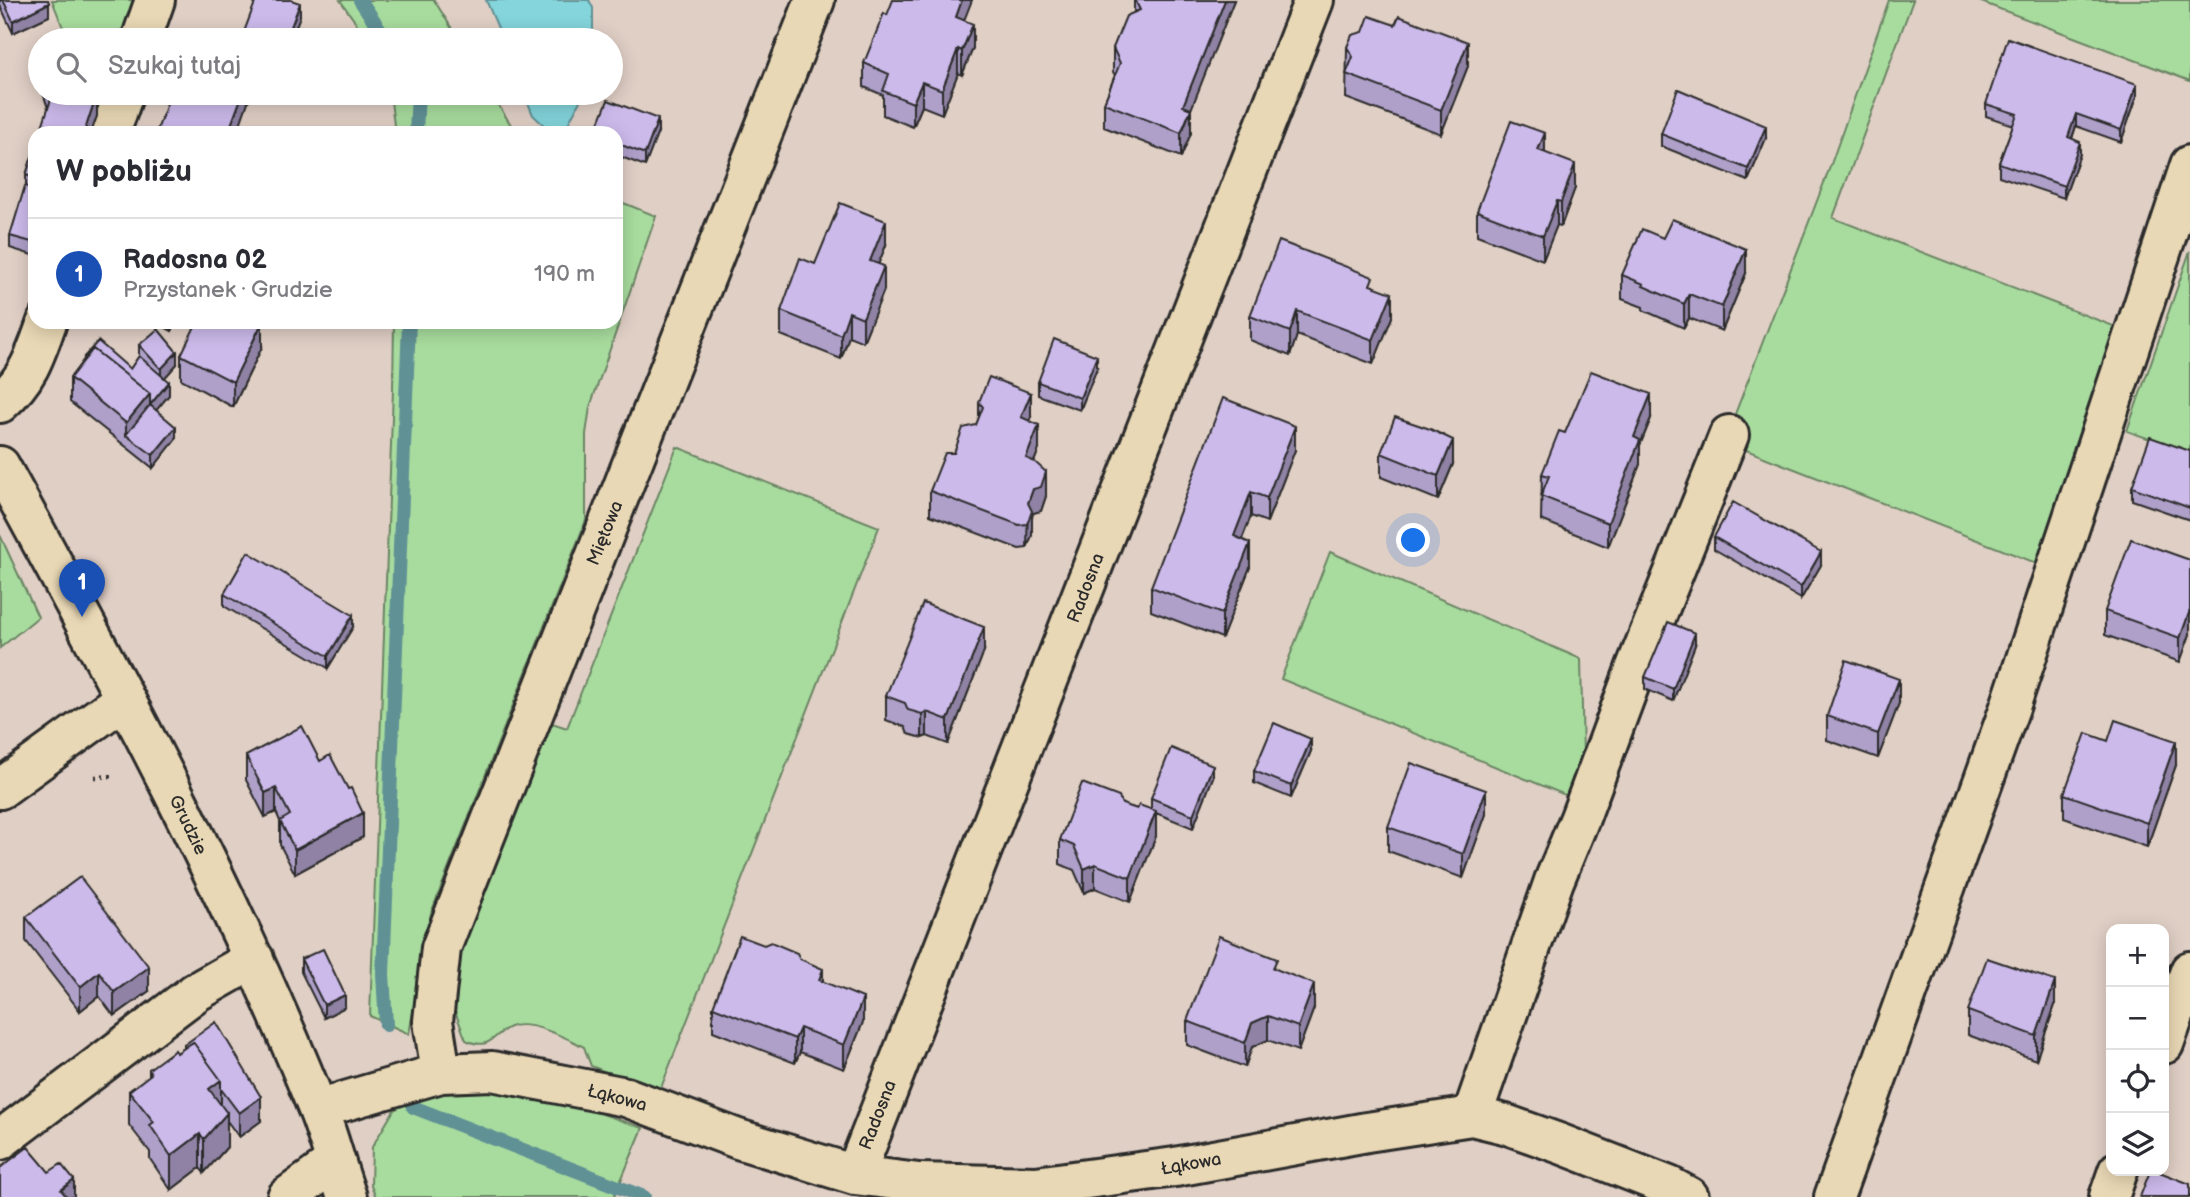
<!DOCTYPE html>
<html lang="pl">
<head>
<meta charset="utf-8">
<style>
  :root { --surface:#fff; --page:#f7f7f7; --text:#2b2b33; --muted:#7c7c81; --line:#e1e1e2; --accent:#ea580c }
  body { margin:0; font-family:"Balsamiq Sans",sans-serif; background:var(--page); color:var(--text) }
  .controls { position:absolute; right:21px; bottom:21px; display:grid; overflow:hidden; border-radius:14px; box-shadow:0 4px 18px #0003 }
  .controls button { width:63px; height:63px; display:grid; place-items:center; padding:0; border:0; border-bottom:2px solid var(--line); background:var(--surface); color:var(--text); font:35px sans-serif }
  .you { position:absolute; left:1414px; top:541px; width:24px; height:24px; margin:-18px; border:5px solid #fff; border-radius:50%; background:#1a73e8; box-shadow:0 0 0 10px #1a73e833 }
  .badge { display:grid; place-items:center; width:46px; height:46px; border-radius:50%; background:var(--accent); color:#fff; font-size:23px; font-weight:700 }
  .pin { position:absolute; translate:-50% -58px; filter:drop-shadow(0 2px 4px #0008) }
  .pin::after { content:''; position:absolute; top:37px; width:24px; height:21px; background:inherit; clip-path:polygon(0 0,100% 0,50% 100%) }
  .list { margin:0; padding:0; list-style:none }
  h2 { display:flex; justify-content:space-between; align-items:center; height:91px; margin:0; padding:0 28px; font-size:30px }
  h2 small { font-size:23px; font-weight:400; color:var(--muted) }
  .list li { display:grid; grid-template-columns:46px 1fr auto; gap:21px; align-items:center; box-sizing:border-box; height:112px; padding:0 28px; border-top:2px solid var(--line) }
  .list b { display:block; font-size:26px; white-space:nowrap }
  .list p { margin:0; font-size:23px; white-space:nowrap; color:var(--muted) }
  .list em { font-size:23px; font-style:normal; color:var(--muted) }
  .icon { flex:none; width:38px; height:38px; fill:none; stroke:currentColor; stroke-width:2; stroke-linecap:round; stroke-linejoin:round }
  .map { position:relative; flex:none; width:2190px; height:1197px; overflow:hidden }
  .search { position:absolute; background:var(--surface); box-shadow:0 4px 18px #0003; left:28px; top:28px; width:595px; height:77px; display:flex; align-items:center; gap:18px; box-sizing:border-box; padding:0 24px; border-radius:38px; color:var(--muted); font-size:26px }
  .panel { position:absolute; background:var(--surface); box-shadow:0 4px 18px #0003; left:28px; top:126px; width:595px; height:203px; border-radius:21px }
  .map>svg:first-child { display:block }
</style>
</head>
<body>
<div class="map">
<svg width="2190" height="1197" viewBox="0 0 2190 1197">
  <rect width="100%" height="100%" fill="#e0cfc5"/>
  <filter id="ink" filterUnits="userSpaceOnUse"><feTurbulence type="fractalNoise" baseFrequency=".0143" numOctaves="2"/><feDisplacementMap in="SourceGraphic" scale="14" xChannelSelector="R" yChannelSelector="G"/><feConvolveMatrix kernelMatrix="1 2 1 2 8 2 1 2 1" color-interpolation-filters="sRGB"/></filter>
  <g filter="url(#ink)">
    <path fill="#a8dc9e" stroke="#6a8464" stroke-width="2" d="M 52,0 L 136,0 L 122,40 L 68,40 Z
      M 340,0 L 434,0 L 459,40 L 368,40 Z
      M 1889,0 L 1913,0 L 1833,218 L 2116,327 L 2036,563 L 1741,448 L 1748,430 L 1732,422 L 1830,167 Z
      M 1976,0 L 2190,0 L 2190,81 Z
      M 390,93 L 491,93 L 516,133 L 395,133 Z
      M 616,200 L 656,216 L 590,407 L 586,434 L 586,520 L 431,913 L 409,1034 L 370,1016 L 393,390 L 394,322 L 616,322 Z
      M 2190,251 L 2190,453 L 2127,431 Z
      M 677,447 L 879,527 L 659,1093 L 591,1066 L 584,1047 C 567,1038 530,1019 510,1027 C 494,1033 491,1052 466,1040 L 449,996 L 456,956 L 546,721 L 567,728 Z
      M 0,535 L 38,617 L 0,648 Z
      M 1330,552 L 1581,659 L 1583,759 L 1570,797 L 1281,679 Z
      M 434,1087 L 493,1087 L 588,1109 L 643,1128 L 614,1197 L 376,1197 L 371,1186 L 372,1147 L 394,1110 Z"/>
    <path fill="#84d5dc" stroke="#609195" stroke-width="2" d="M 486,0 L 589,0 L 593,8 L 593,40 L 503,40 Z
      M 524,93 L 584,93 L 564,132 L 550,131 L 533,115 Z"/>
    <g fill="none" stroke-linecap="round" stroke-linejoin="round">
      <path stroke="#609195" stroke-width="14" d="M 360,0 L 387,40
        M 416,133 L 418,93
        M 386,1025 L 383,974 L 409,322
        M 413,1107 L 644,1197"/>
      <g stroke="#2b2b2b" stroke-width="44">
        <path id="minor" d="M 141,40 L 155,0
          M 110,133 L 124,93
          M 0,403 C 28,379 35,356 47,322
          M 0,466 C 114,675 228,886 317,1107 C 329,1136 336,1167 347,1197
          M 0,789 L 124,699
          M 2164,1044 L 2190,971
          M 441,1073 L 433,1021 L 441,948 L 815,0
          M 318,1109 L 441,1073 L 492,1071 L 626,1097 L 738,1139 L 855,1175 L 919,1183 L 1036,1186 L 1175,1167 L 1367,1132 L 1472,1116 L 1505,1124 L 1561,1144 L 1669,1186 L 1689,1197
          M 1472,1116 L 1554,881 L 1580,818 L 1636,667 L 1729,435
          M 0,1140 L 196,992 L 254,959
          M 855,1175 L 1314,0
          M 287,1197 L 334,1163
          M 1834,1197 L 2010,707 L 2190,165
          M 2109,1197 L 2118,1171"/>
      </g>
      <path stroke="#2b2b2b" stroke-width="4.5" stroke-dasharray="2 5" stroke-linecap="butt" d="M 95,777 L 114,776"/>
      <use href="#minor" stroke="#e9d8b5" stroke-width="38"/>
    </g>
    <path fill="#afa0ca" stroke="#2b2b2b" stroke-width="2" d="M 0,0 L 48,0 L 49,16 L 13,33 L 0,5 Z
      M 1134,0 L 1234,0 L 1191,109 L 1191,133 L 1181,157 L 1104,127 L 1104,103 L 1115,75 L 1113,72 L 1113,48 L 1134,13 Z
      M 964,20 L 973,48 L 962,75 L 958,73 L 942,114 L 922,106 L 913,127 L 883,115 L 883,95 L 864,87 L 864,63 Z
      M 40,47 L 40,86 L 36,72 L 36,48 Z
      M 1347,47 L 1468,66 L 1441,134 L 1346,98 Z
      M 43,93 L 97,93 L 97,116 L 48,108 Z
      M 2137,96 L 2121,142 L 2076,126 L 2072,139 L 2080,154 L 2064,198 L 1999,176 L 1999,163 L 2013,125 L 1986,116 L 1986,104 Z
      M 658,132 L 645,166 L 616,155 L 616,133 Z
      M 1661,134 L 1766,138 L 1748,181 L 1661,146 Z
      M 35,148 L 35,256 L 10,248 L 10,236 L 26,186 L 26,175 Z
      M 1545,153 L 1575,188 L 1561,226 L 1557,225 L 1543,260 L 1477,235 L 1477,211 Z
      M 886,245 L 878,264 L 884,290 L 863,342 L 849,336 L 841,359 L 781,335 L 781,311 L 815,264 Z
      M 1746,273 L 1722,331 L 1689,318 L 1684,328 L 1643,310 L 1643,307 L 1622,299 L 1622,275 Z
      M 1373,286 L 1392,317 L 1373,364 L 1297,335 L 1290,356 L 1250,340 L 1250,316 Z
      M 155,322 L 176,322 L 172,331 Z
      M 139,345 L 177,364 L 164,378 L 169,395 L 156,410 L 176,439 L 153,468 L 70,402 L 70,378 L 84,359 L 84,357 L 130,369 L 139,356 Z
      M 262,347 L 233,407 L 181,379 L 181,355 Z
      M 1097,368 L 1080,410 L 1038,395 L 1038,382 Z
      M 979,402 L 1031,417 L 1029,421 L 1039,449 L 1034,462 L 1046,496 L 1041,511 L 1033,513 L 1032,517 L 1032,535 L 1027,548 L 1019,549 L 930,515 L 930,491 L 954,453 L 976,425 L 979,417 Z
      M 1651,418 L 1640,445 L 1640,464 L 1608,547 L 1541,520 L 1542,474 L 1565,433 Z
      M 1295,450 L 1267,522 L 1251,516 L 1241,539 L 1250,567 L 1222,638 L 1151,611 L 1151,587 Z
      M 2190,451 L 2190,520 L 2132,500 L 2132,487 Z
      M 1381,453 L 1453,464 L 1438,500 L 1381,477 Z
      M 1714,537 L 1821,565 L 1801,599 L 1714,549 Z
      M 2190,560 L 2190,634 L 2180,662 L 2105,635 L 2105,611 Z
      M 224,594 L 353,627 L 328,668 L 224,606 Z
      M 1695,645 L 1673,701 L 1645,689 L 1645,677 Z
      M 984,651 L 948,744 L 927,736 L 922,738 L 908,734 L 905,727 L 886,720 L 886,696 Z
      M 1899,703 L 1878,758 L 1827,740 L 1827,716 Z
      M 2108,741 L 2176,765 L 2147,847 L 2064,818 L 2064,794 Z
      M 1311,751 L 1291,798 L 1254,783 L 1254,771 Z
      M 246,756 L 320,761 L 363,837 L 295,874 L 280,845 L 280,821 L 276,812 L 265,817 L 246,780 Z
      M 1213,777 L 1193,828 L 1156,813 L 1156,836 L 1130,902 L 1095,888 L 1084,893 L 1074,870 L 1060,864 L 1060,840 L 1122,804 L 1137,809 L 1151,810 L 1151,798 Z
      M 1486,814 L 1463,878 L 1388,851 L 1388,827 Z
      M 26,917 L 149,991 L 114,1016 L 99,996 L 80,1011 L 26,941 Z
      M 301,959 L 345,1007 L 324,1018 L 301,972 Z
      M 800,959 L 863,1022 L 844,1069 L 800,1052 L 795,1063 L 713,1031 L 713,1007 Z
      M 1277,970 L 1314,1008 L 1298,1051 L 1268,1040 L 1252,1047 L 1245,1067 L 1187,1045 L 1187,1021 Z
      M 2055,1005 L 2036,1060 L 1968,1035 L 1968,1011 Z
      M 184,1045 L 261,1121 L 239,1137 L 227,1121 L 227,1147 L 204,1173 L 200,1168 L 171,1190 L 150,1159 L 150,1152 L 129,1125 L 129,1091 L 149,1076 L 149,1069 L 177,1053 L 184,1048 Z"/>
    <path fill="#8f82a4" stroke="#2b2b2b" stroke-width="2" d="M 962,0 L 972,0 L 956,41 L 956,17 Z
      M 1225,0 L 1234,0 L 1183,130 L 1183,106 Z
      M 49,3 L 49,16 L 13,33 L 13,21 Z
      M 300,3 L 300,16 L 291,40 L 286,40 Z
      M 973,24 L 973,48 L 962,75 L 962,51 Z
      M 1468,42 L 1468,66 L 1441,134 L 1441,110 Z
      M 958,49 L 958,73 L 942,114 L 942,90 Z
      M 922,82 L 922,106 L 913,127 L 913,103 Z
      M 2137,84 L 2137,96 L 2121,142 L 2121,130 Z
      M 97,93 L 97,116 L 91,133 L 84,133 Z
      M 243,93 L 249,93 L 249,99 L 237,133 L 228,133 Z
      M 1191,109 L 1191,133 L 1181,157 L 1181,133 Z
      M 2076,114 L 2076,126 L 2068,149 L 2068,137 Z
      M 658,119 L 658,132 L 645,166 L 645,154 Z
      M 1766,126 L 1766,138 L 1748,181 L 1748,169 Z
      M 1545,133 L 1545,157 L 1538,150 Z
      M 2080,142 L 2080,154 L 2064,198 L 2064,186 Z
      M 1575,164 L 1575,188 L 1561,226 L 1561,202 Z
      M 1557,201 L 1557,225 L 1543,260 L 1543,236 Z
      M 886,221 L 886,245 L 870,285 L 870,261 Z
      M 1746,249 L 1746,273 L 1722,331 L 1722,307 Z
      M 884,266 L 884,290 L 863,342 L 863,318 Z
      M 1392,293 L 1392,317 L 1373,364 L 1373,340 Z
      M 1689,294 L 1689,318 L 1684,328 L 1684,304 Z
      M 1297,311 L 1297,335 L 1290,356 L 1290,332 Z
      M 849,312 L 849,336 L 841,359 L 841,335 Z
      M 172,322 L 176,322 L 172,331 Z
      M 262,323 L 262,347 L 233,407 L 233,382 Z
      M 177,352 L 177,364 L 161,382 L 161,369 Z
      M 1097,356 L 1097,368 L 1080,410 L 1080,398 Z
      M 169,382 L 169,395 L 150,418 L 150,405 Z
      M 1031,393 L 1031,417 L 1021,442 L 1021,417 Z
      M 150,394 L 150,418 L 126,435 L 126,423 Z
      M 1651,394 L 1651,418 L 1640,445 L 1640,464 L 1608,547 L 1608,523 L 1634,437 Z
      M 1039,425 L 1039,449 L 1026,482 L 1026,458 Z
      M 1295,426 L 1295,450 L 1267,522 L 1267,498 Z
      M 176,427 L 176,439 L 153,468 L 153,455 Z
      M 1453,440 L 1453,464 L 1438,500 L 1438,476 Z
      M 1046,472 L 1046,496 L 1041,511 L 1033,513 L 1032,517 L 1032,535 L 1027,548 L 1028,503 L 1033,489 Z
      M 1251,492 L 1251,516 L 1234,560 L 1234,536 Z
      M 1250,543 L 1250,567 L 1222,638 L 1222,614 Z
      M 1821,552 L 1821,565 L 1801,599 L 1801,587 Z
      M 2190,610 L 2190,634 L 2180,662 L 2180,638 Z
      M 353,615 L 353,627 L 328,668 L 328,656 Z
      M 984,627 L 984,651 L 948,744 L 948,720 Z
      M 1695,633 L 1695,645 L 1673,701 L 1673,689 Z
      M 1899,679 L 1899,703 L 1878,758 L 1878,734 Z
      M 927,712 L 927,736 L 922,738 L 922,714 Z
      M 1311,739 L 1311,751 L 1291,798 L 1291,786 Z
      M 2176,741 L 2176,765 L 2147,847 L 2147,823 Z
      M 1213,765 L 1213,777 L 1193,828 L 1193,815 Z
      M 276,788 L 276,812 L 265,817 L 265,793 Z
      M 1486,790 L 1486,814 L 1463,878 L 1463,854 Z
      M 1156,811 L 1156,836 L 1130,902 L 1130,878 Z
      M 363,813 L 363,837 L 295,874 L 295,850 Z
      M 1095,864 L 1095,888 L 1084,893 L 1084,869 Z
      M 149,967 L 149,991 L 114,1016 L 114,992 Z
      M 823,969 L 823,993 L 819,980 Z
      M 99,972 L 99,996 L 80,1011 L 80,987 Z
      M 2055,981 L 2055,1005 L 2036,1060 L 2036,1036 Z
      M 1314,984 L 1314,1008 L 1298,1051 L 1298,1027 Z
      M 345,995 L 345,1007 L 324,1018 L 324,1005 Z
      M 863,998 L 863,1022 L 844,1069 L 844,1045 Z
      M 1268,1016 L 1268,1040 L 1252,1047 L 1245,1067 L 1245,1043 L 1252,1023 Z
      M 800,1028 L 800,1052 L 795,1063 L 795,1039 Z
      M 221,1080 L 221,1114 L 209,1089 Z
      M 261,1097 L 261,1121 L 239,1137 L 239,1113 Z
      M 227,1113 L 227,1147 L 204,1173 L 204,1139 Z
      M 200,1134 L 200,1168 L 171,1190 L 171,1156 Z
      M 74,1180 L 74,1197 L 61,1197 L 61,1190 Z"/>
    <path fill="#ccbaeb" stroke="#2b2b2b" stroke-width="2" d="M 3,0 L 48,0 L 49,3 L 13,21 Z
      M 256,0 L 291,0 L 300,3 L 286,40 L 241,40 Z
      M 893,0 L 962,0 L 956,17 L 973,24 L 962,51 L 958,49 L 942,90 L 922,82 L 913,103 L 883,91 L 889,74 L 864,63 L 884,13 L 887,15 Z
      M 1135,0 L 1225,0 L 1183,106 L 1191,109 L 1181,133 L 1104,103 L 1120,63 L 1113,48 L 1126,16 L 1140,10 Z
      M 1369,16 L 1395,25 L 1399,16 L 1468,42 L 1441,110 L 1346,74 L 1353,57 L 1347,47 L 1352,35 L 1363,32 Z
      M 75,34 L 77,40 L 58,40 Z
      M 2008,38 L 2137,84 L 2121,130 L 2076,114 L 2068,137 L 2080,142 L 2064,186 L 1999,163 L 2017,114 L 1986,104 Z
      M 40,47 L 40,62 L 36,48 Z
      M 1678,89 L 1766,126 L 1748,169 L 1661,134 Z
      M 51,93 L 97,93 L 84,133 L 40,133 L 52,96 Z
      M 171,93 L 243,93 L 228,133 L 156,133 Z
      M 608,100 L 658,119 L 645,154 L 616,143 L 616,133 L 595,133 Z
      M 1511,121 L 1545,133 L 1538,150 L 1575,164 L 1561,202 L 1557,201 L 1543,236 L 1477,211 Z
      M 35,148 L 35,178 L 26,175 Z
      M 25,186 L 35,189 L 35,243 L 10,236 Z
      M 840,203 L 886,221 L 870,261 L 884,266 L 863,318 L 849,312 L 841,335 L 781,311 L 800,258 L 815,264 Z
      M 1672,219 L 1746,249 L 1722,307 L 1689,294 L 1684,304 L 1643,286 L 1644,284 L 1622,275 L 1642,229 L 1663,238 Z
      M 1279,241 L 1373,277 L 1370,285 L 1392,293 L 1373,340 L 1297,311 L 1290,332 L 1250,316 Z
      M 197,322 L 262,323 L 233,382 L 181,355 Z
      M 158,329 L 177,352 L 161,369 L 139,345 Z
      M 1054,339 L 1097,356 L 1080,398 L 1038,382 Z
      M 98,341 L 130,369 L 139,356 L 169,382 L 150,405 L 150,394 L 93,349 L 86,358 L 84,357 Z
      M 93,349 L 150,394 L 126,423 L 70,378 Z
      M 1591,371 L 1651,394 L 1634,437 L 1640,440 L 1608,523 L 1541,496 L 1549,476 L 1542,474 L 1559,431 L 1565,433 Z
      M 989,377 L 1031,393 L 1021,417 L 1039,425 L 1026,458 L 1035,462 L 1046,472 L 1041,487 L 1033,489 L 1028,503 L 1032,511 L 1027,524 L 1019,525 L 930,491 L 945,453 L 954,453 L 963,428 L 976,425 L 983,407 L 979,402 Z
      M 1223,398 L 1295,426 L 1267,498 L 1251,492 L 1234,536 L 1250,543 L 1222,614 L 1151,587 Z
      M 150,405 L 176,427 L 153,455 L 126,435 Z
      M 1395,417 L 1430,429 L 1453,440 L 1438,476 L 1381,453 Z
      M 2150,437 L 2190,451 L 2190,508 L 2132,487 Z
      M 1733,502 L 1821,552 L 1801,587 L 1714,537 Z
      M 2131,539 L 2190,560 L 2190,610 L 2180,638 L 2105,611 Z
      M 248,552 L 353,615 L 328,656 L 224,594 Z
      M 923,603 L 984,627 L 948,720 L 927,712 L 922,714 L 908,710 L 905,703 L 886,696 Z
      M 1668,622 L 1695,633 L 1673,689 L 1645,677 Z
      M 1846,660 L 1899,679 L 1878,734 L 1827,716 Z
      M 2115,720 L 2176,741 L 2147,823 L 2064,794 L 2086,733 L 2108,741 Z
      M 1274,723 L 1311,739 L 1291,786 L 1254,771 Z
      M 302,726 L 320,761 L 330,755 L 348,789 L 351,788 L 363,813 L 295,850 L 280,821 L 290,815 L 276,788 L 265,793 L 246,756 Z
      M 1171,748 L 1213,765 L 1193,815 L 1151,798 Z
      M 1411,763 L 1486,790 L 1463,854 L 1388,827 Z
      M 1082,783 L 1119,797 L 1122,804 L 1137,809 L 1139,805 L 1156,811 L 1130,878 L 1095,864 L 1084,869 L 1074,846 L 1060,840 Z
      M 80,877 L 149,967 L 114,992 L 99,972 L 80,987 L 26,917 Z
      M 740,936 L 764,945 L 771,942 L 797,953 L 800,959 L 823,969 L 819,980 L 863,998 L 844,1045 L 800,1028 L 795,1039 L 713,1007 Z
      M 1219,936 L 1277,959 L 1273,968 L 1314,984 L 1298,1027 L 1268,1016 L 1252,1023 L 1245,1043 L 1187,1021 Z
      M 323,949 L 345,995 L 324,1005 L 301,959 Z
      M 1987,958 L 2055,981 L 2036,1036 L 1968,1011 Z
      M 216,1022 L 261,1097 L 239,1113 L 221,1089 L 221,1080 L 193,1042 L 185,1047 L 184,1045 Z
      M 193,1042 L 221,1080 L 209,1089 L 227,1113 L 204,1139 L 200,1134 L 171,1156 L 150,1125 L 154,1122 L 129,1091 L 151,1074 L 149,1069 L 175,1050 L 177,1053 Z
      M 28,1147 L 49,1172 L 61,1164 L 74,1180 L 61,1190 L 67,1197 L 0,1197 L 0,1168 Z
      M 2150,1171 L 2157,1171 L 2190,1184 L 2190,1197 L 2140,1197 Z"/>
  </g>
  <g text-anchor="middle" dominant-baseline="central" stroke-width="7" stroke-linejoin="round" paint-order="stroke">
    <g font-size="18" fill="#2b2b2b" stroke="#e9d8b5">
      <text transform="translate(605 533) rotate(-68)">Miętowa</text>
      <text transform="translate(1086 588) rotate(-69)">Radosna</text>
      <text transform="translate(188 825) rotate(64)">Grudzie</text>
      <text transform="translate(617 1098) rotate(15)">Łąkowa</text>
      <text transform="translate(878 1115) rotate(-69)">Radosna</text>
      <text transform="translate(1191 1164) rotate(-10)">Łąkowa</text>
    </g>
  </g>
</svg>
<div class="controls">
<button>+</button>
<button>−</button>
<button><svg class="icon" aria-label="locate" viewBox="0 0 24 24"><circle cx="12" cy="12" r="6"/><path d="M12 2v4M12 18v4M2 12h4M18 12h4"/></svg></button>
<button><svg class="icon" aria-label="layers" viewBox="0 0 24 24"><path d="M12 4l9 5-9 5-9-5zM3 14l9 5 9-5"/></svg></button>
</div>
<div class="you"></div>
<div class="pin badge" style="left:82px;top:617px;background:#1a4fb4">1</div>
<div class="search"><svg class="icon" aria-label="search" viewBox="0 0 24 24"><circle cx="10" cy="10" r="6"/><path d="M15 15l6 6"/></svg>Szukaj tutaj</div>
<section class="panel">
<h2>W pobliżu<small></small></h2>
<ul class="list">
<li><span class="badge" style="background:#1a4fb4">1</span><div><b>Radosna 02</b><p>Przystanek · Grudzie</p></div><em>190 m</em></li>
</ul>
</section>
</div>
</body>
</html>
